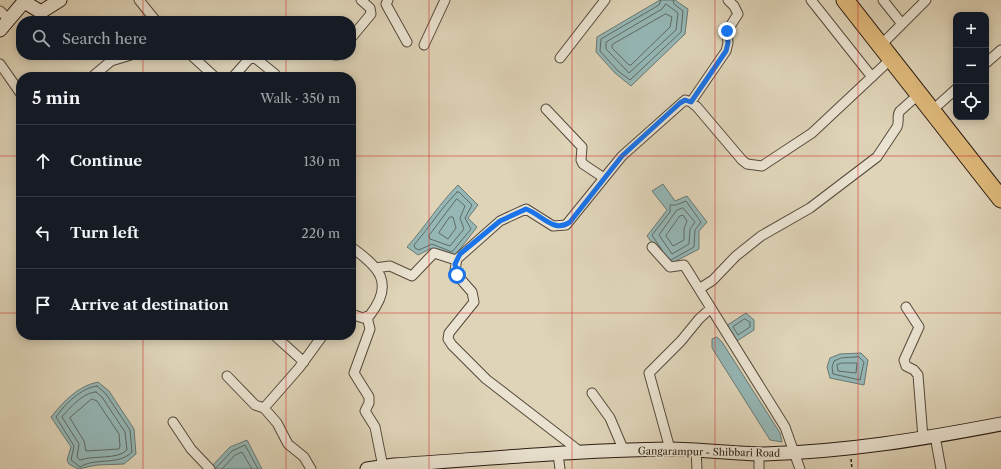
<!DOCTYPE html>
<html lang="en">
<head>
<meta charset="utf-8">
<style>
  :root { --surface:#171b24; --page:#20242c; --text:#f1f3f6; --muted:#9ea1a6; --line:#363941 }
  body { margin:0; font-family:"Libre Caslon Text",serif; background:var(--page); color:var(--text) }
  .controls { position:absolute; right:12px; top:12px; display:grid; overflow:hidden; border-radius:8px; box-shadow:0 2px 10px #0003 }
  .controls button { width:36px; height:36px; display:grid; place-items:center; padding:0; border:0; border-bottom:1px solid var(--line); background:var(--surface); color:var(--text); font:20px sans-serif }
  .stop { position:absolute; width:12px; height:12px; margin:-9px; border:3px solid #1a73e8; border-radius:50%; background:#fff }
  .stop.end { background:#1a73e8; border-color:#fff; box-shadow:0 1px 4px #0008 }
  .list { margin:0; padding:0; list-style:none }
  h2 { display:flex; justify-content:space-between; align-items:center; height:52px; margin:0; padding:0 16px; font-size:17px }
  h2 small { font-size:13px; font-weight:400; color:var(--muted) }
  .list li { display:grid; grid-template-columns:26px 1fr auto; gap:12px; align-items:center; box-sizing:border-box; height:72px; padding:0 16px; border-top:1px solid var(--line) }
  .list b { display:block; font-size:15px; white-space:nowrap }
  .list em { font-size:13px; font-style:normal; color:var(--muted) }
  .icon { flex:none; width:22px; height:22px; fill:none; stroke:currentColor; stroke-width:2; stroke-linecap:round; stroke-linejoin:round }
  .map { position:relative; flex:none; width:1001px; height:469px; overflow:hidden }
  .search { position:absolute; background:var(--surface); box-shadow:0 2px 10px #0003; left:16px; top:16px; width:340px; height:44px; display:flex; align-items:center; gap:10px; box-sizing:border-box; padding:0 14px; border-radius:16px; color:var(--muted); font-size:15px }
  .panel { position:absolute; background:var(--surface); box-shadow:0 2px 10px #0003; left:16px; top:72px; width:340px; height:268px; border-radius:16px }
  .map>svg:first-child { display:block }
</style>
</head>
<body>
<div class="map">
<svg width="1001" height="469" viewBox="0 0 1001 469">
  <rect width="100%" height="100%" fill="#dfd4b8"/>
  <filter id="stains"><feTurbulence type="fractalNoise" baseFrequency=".005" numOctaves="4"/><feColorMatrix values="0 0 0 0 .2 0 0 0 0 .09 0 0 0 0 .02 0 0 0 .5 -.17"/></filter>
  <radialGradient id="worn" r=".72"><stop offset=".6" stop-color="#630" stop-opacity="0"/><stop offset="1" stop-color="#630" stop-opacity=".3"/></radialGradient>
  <path fill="#95b7b6" stroke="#6a7974" d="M 660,0 L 675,0 L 688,9 L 685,34 L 631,86 L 615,73 L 596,52 L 597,37 Z
    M 663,184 L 675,201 L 687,196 L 707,222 L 699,231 L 699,249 L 668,265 L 647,236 L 667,210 L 652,191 Z
    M 458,185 L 478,205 L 468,218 L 477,227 L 453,258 L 432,248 L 418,255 L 407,247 C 425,227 439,204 458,185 Z
    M 746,313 L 754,320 L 754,330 L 737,341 L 726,326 Z
    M 717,337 L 722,342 L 780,433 L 782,442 L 770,440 L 712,348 L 712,339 Z
    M 861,353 L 868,360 L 864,385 L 830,378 L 827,367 L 830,358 L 840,354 Z
    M 98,382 L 109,391 L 134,429 L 136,454 L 124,464 L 97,465 L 78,469 L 69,464 L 67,460 L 71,447 L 51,417 C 64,401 78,386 98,382 Z
    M 247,440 L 262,469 L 213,469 L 211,467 L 230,447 Z"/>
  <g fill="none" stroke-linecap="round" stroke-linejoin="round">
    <path stroke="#5f6a64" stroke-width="1" d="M 661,0 L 659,5 L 601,39 L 600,51 L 618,71 L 630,80 L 681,32 L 683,11 L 674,4 L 673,0
      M 666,4 L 678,13 L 676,30 L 629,73 L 606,49 L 606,42 L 662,9 Z
      M 666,14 L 672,17 L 670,27 L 631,65 L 629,65 L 612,48 L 612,45 Z
      M 457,192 L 459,192 L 472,205 L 465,218 L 471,229 L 452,252 L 432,244 L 419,250 L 415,248 L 414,245 C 429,228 441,208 457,192 Z
      M 457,199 L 465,206 L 460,218 L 464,229 L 450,246 L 430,239 L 429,236 Z
      M 683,208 L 695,222 L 690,229 L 689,244 L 672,254 L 659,235 L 676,211 Z
      M 680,216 L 683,215 L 687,221 L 684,229 L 684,240 L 673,246 L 666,236 Z
      M 450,217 L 453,217 L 456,228 L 448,239 L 439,233 Z
      M 662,250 L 652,235 L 670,212 L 670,205 L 676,205 L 686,201 L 701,222 L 695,230 L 694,247 L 671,260
      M 745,319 L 750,322 L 750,327 L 738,335 L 733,327 Z
      M 859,357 L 864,362 L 860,380 L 833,374 L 832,367 L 834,361 L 841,358 Z
      M 842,363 L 857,363 L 856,373 L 838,371 L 837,365 Z
      M 97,386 L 106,394 L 130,430 L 132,452 C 118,466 96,457 80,467 L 71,460 L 74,446 L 56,417 C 65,404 81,388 97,386 Z
      M 96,392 L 102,397 L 125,432 L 127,450 C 117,460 94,455 80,460 L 77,457 L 79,444 L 62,417 C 69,408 84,392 96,392 Z
      M 92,399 L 97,401 L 119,434 L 120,446 L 119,449 L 86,451 L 84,441 L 70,418 Z
      M 215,469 L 232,451 L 245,445 L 258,469
      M 222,469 L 235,455 L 242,452 L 252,469"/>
    <g stroke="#564a3c" stroke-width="11">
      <path id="street" d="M 139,0 L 156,21
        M 388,0 L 386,4 L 387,6 L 407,42
        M 811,0 L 872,77
        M 883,0 L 902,24
        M 0,11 L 9,20
        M 351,38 L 371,14 L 370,8 L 361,0
        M 424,45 L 445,0
        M 881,45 L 926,0
        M 191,55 L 215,77
        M 335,55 L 337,55
        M 560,58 L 605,0
        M 986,63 L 1001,50
        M 0,64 L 21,94
        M 92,77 L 111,61 L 131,55
        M 233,77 L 249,59 L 254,57 L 275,74
        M 691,102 L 726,51 L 728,43 L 727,31 L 738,14 L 734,6 L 728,0
        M 936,107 L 956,89
        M 546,109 L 582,147 L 581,160 L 583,164 L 604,178
        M 351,247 C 379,267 395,283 370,315 L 363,318 L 351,314
        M 652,247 L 670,267 L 684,265 L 686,268 L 785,427 L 800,469
        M 375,268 L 390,266 L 412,276 L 434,253 L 456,260
        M 699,289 L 713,280 L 736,256 L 761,236 L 810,208 L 877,157 L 897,127 C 900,121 896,116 900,111 L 919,94
        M 906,307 L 919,327 L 904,360 L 906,366 L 914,370 L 918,375 L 923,438
        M 367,317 L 370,329 L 354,373 L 369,397 L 369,403 L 365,411 L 375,427 L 383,467
        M 274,335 L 304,362
        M 227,376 L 255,405 L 264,408 L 299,368 L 323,335
        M 592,393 L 610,418 L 624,451
        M 264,408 L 277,423 L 288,444 L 304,457 L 311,469
        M 173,422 L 191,449 L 210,469
        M 935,436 L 941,469
        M 670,449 L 649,373 L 681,341 L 699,319 L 711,308
        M 696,450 L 697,469
        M 582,453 L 486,379 L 452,345 L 448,339 L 449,333 L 474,302 L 472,292 L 457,275 L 455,270 L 457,259 L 500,221 L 526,209 L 553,226 L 566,225 L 622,156 L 685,100 L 691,102 L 697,107 L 742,160 L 747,164 L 762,166 L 812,133 L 892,58
        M 759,453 L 759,469
        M 558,454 L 560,469"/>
    </g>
    <g stroke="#291c12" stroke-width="15">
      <path id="secondary" d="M 0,30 L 22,4 L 26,3 L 41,12 L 60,0
        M 367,469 L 394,465 C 486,459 578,450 669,449 C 701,449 733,454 764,454 C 844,452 923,439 1001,424"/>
    </g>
    <g stroke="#291c12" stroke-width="19">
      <path id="highway" d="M 845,0 L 1001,199"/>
    </g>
    <path stroke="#291c12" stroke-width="1.5" stroke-dasharray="3 2" stroke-linecap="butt" d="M 851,459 L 852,469"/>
    <use href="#street" stroke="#eae3d1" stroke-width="9"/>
    <use href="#secondary" stroke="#eae3d1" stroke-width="13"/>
    <use href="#highway" stroke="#e0ba7c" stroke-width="17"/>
  </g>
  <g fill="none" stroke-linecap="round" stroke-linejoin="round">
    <path stroke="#1a73e8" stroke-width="5" d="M 457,275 L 455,264 L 460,254 L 500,221 L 526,209 C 541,214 554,234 570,222 L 622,156 L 680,103 L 685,100 L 691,102 L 726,51 L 728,43 L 727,31"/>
  </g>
  <path fill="none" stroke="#d62828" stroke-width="1" stroke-opacity="0.55" d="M 143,0 L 143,21M 286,0 L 286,21M 429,0 L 429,469M 572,0 L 572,469M 715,0 L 715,469M 858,0 L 858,469M 143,55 L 143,77M 286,55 L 286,77M 0,156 L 21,156M 351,156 L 1001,156M 0,313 L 21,313M 351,313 L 1001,313M 143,335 L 143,469M 286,335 L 286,469"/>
  <g text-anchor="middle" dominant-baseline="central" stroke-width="3.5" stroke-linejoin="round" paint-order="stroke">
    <g font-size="10" fill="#291c12" stroke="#eae3d1">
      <text transform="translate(709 452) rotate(1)">Gangarampur - Shibbari Road</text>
    </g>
  </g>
  <rect width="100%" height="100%" filter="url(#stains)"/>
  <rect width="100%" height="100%" fill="url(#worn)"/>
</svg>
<div class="controls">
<button>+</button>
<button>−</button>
<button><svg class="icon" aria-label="locate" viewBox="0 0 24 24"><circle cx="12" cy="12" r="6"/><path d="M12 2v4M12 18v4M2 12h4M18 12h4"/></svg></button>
</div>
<div class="stop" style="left:457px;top:275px"></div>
<div class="stop end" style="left:727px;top:31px"></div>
<div class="search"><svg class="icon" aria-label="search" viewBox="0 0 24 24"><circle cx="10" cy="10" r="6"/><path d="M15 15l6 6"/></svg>Search here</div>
<section class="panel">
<h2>5 min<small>Walk · 350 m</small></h2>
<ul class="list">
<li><svg class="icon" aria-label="ahead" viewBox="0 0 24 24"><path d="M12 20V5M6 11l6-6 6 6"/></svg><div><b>Continue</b></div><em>130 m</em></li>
<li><svg class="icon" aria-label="left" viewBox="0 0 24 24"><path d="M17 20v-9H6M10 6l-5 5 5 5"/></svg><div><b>Turn left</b></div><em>220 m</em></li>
<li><svg class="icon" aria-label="arrive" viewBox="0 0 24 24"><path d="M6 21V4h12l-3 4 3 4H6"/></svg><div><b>Arrive at destination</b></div></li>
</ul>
</section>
</div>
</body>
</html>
